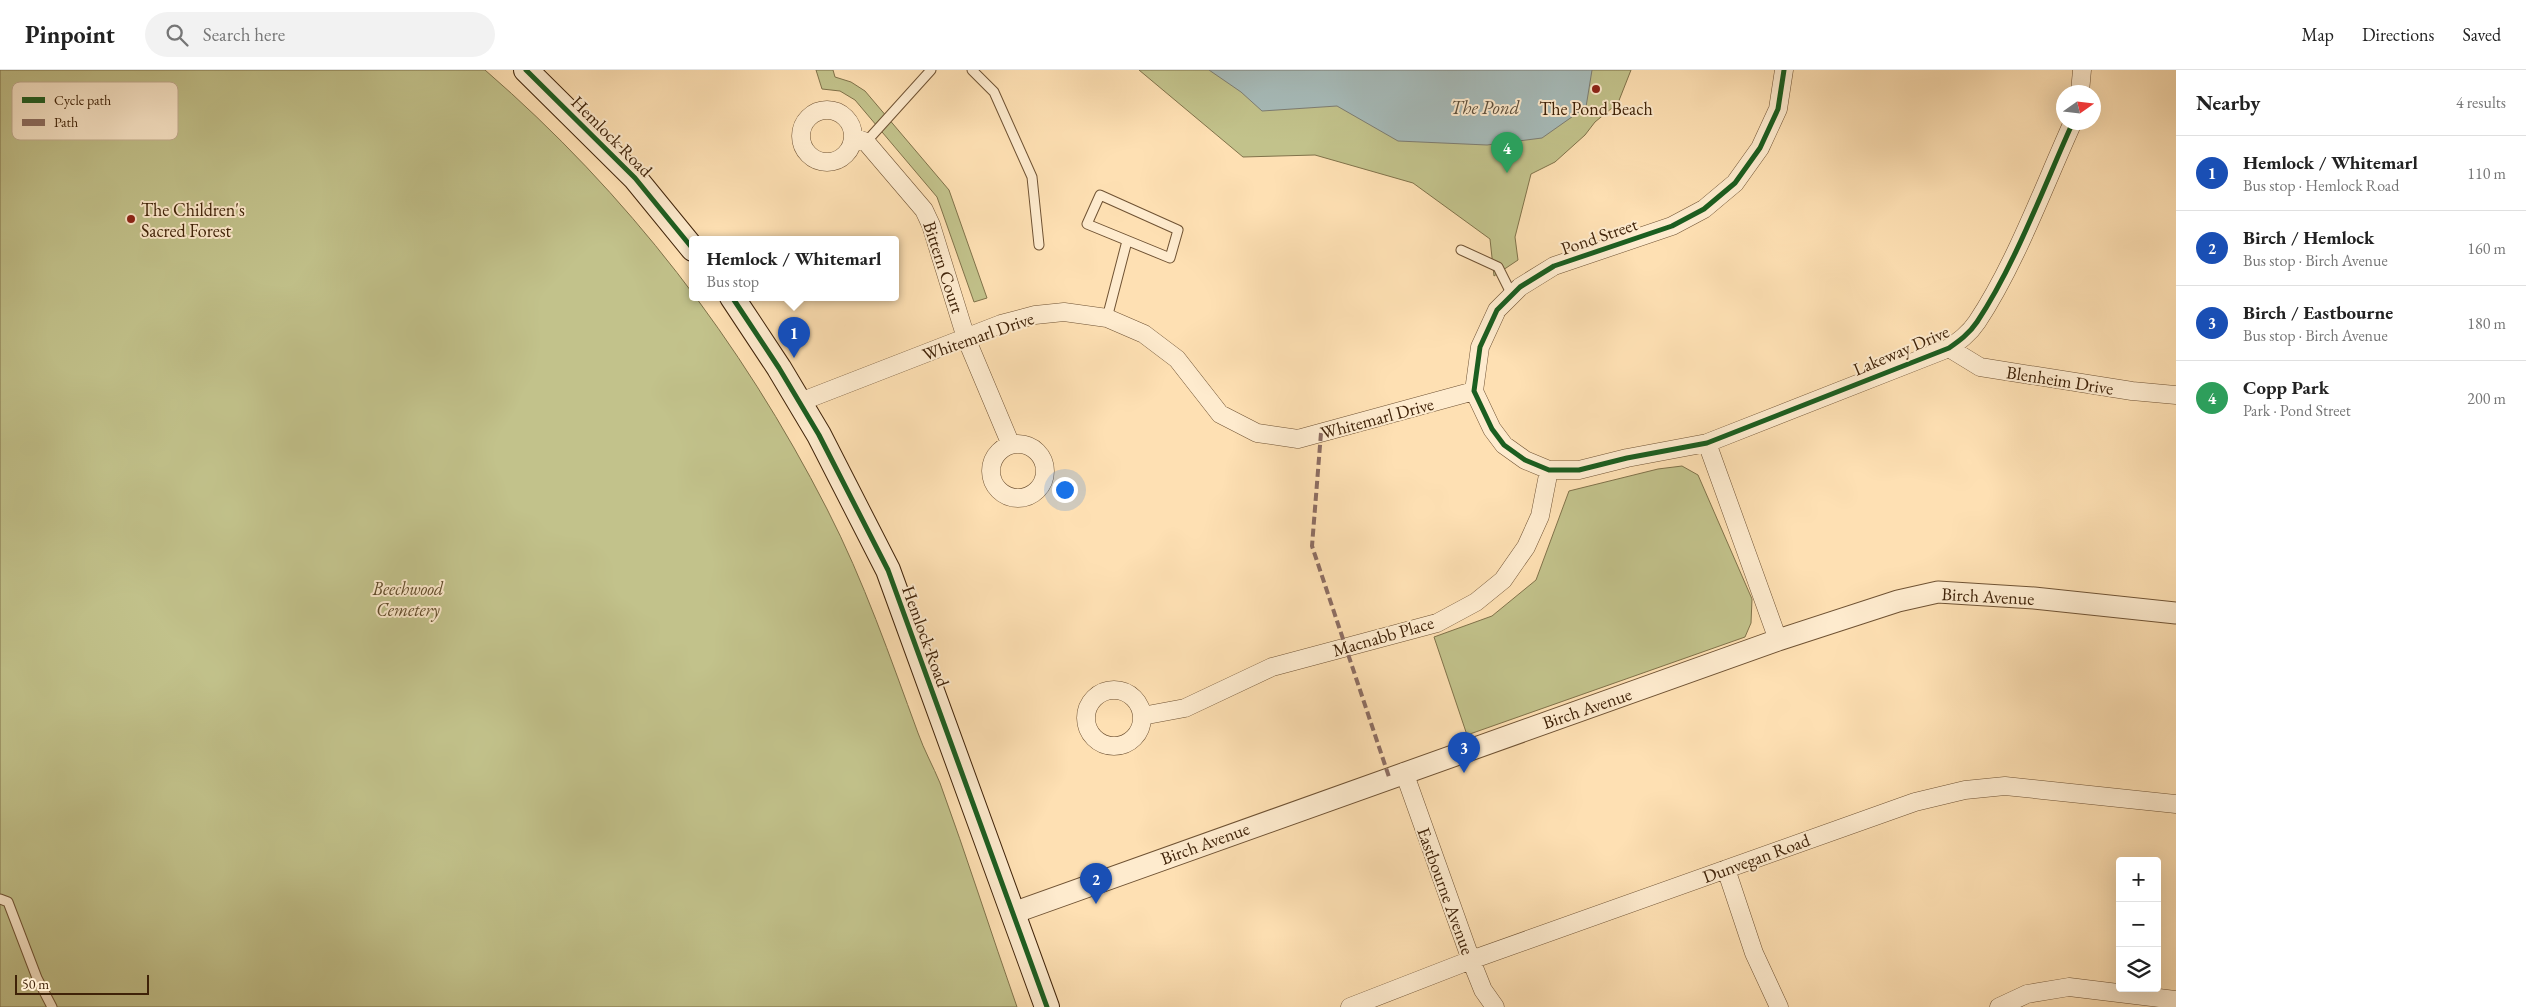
<!DOCTYPE html>
<html lang="en">
<head>
<meta charset="utf-8">
<style>
  :root { --surface:#fff; --page:#f2f2f2; --text:#222; --muted:#767676; --line:#e0e0e0; --accent:#0b8043 }
  body { margin:0; font-family:"EB Garamond",serif; background:var(--page); color:var(--text) }
  .controls { position:absolute; right:15px; bottom:15px; display:grid; overflow:hidden; border-radius:5px; box-shadow:0 5px 20px #0002 }
  .controls button { width:45px; height:45px; display:grid; place-items:center; padding:0; border:0; border-bottom:1px solid var(--line); background:var(--surface); color:var(--text); font:25px sans-serif }
  .compass { position:absolute; left:2056px; top:15px; width:45px; height:45px; border-radius:50%; background:var(--surface); box-shadow:0 5px 20px #0002; rotate:76deg }
  .scale { position:absolute; left:15px; bottom:12px; width:134px; box-sizing:border-box; padding-left:5px; border:2px solid #3f2208; border-top:0; font-size:14px; line-height:18px; white-space:nowrap; color:#3f2208; -webkit-text-stroke:4px #feebce; paint-order:stroke }
  .you { position:absolute; left:1064px; top:419px; width:18px; height:18px; margin:-12px; border:4px solid #fff; border-radius:50%; background:#1a73e8; box-shadow:0 0 0 8px #1a73e833 }
  .badge { display:grid; place-items:center; width:32px; height:32px; border-radius:50%; background:var(--accent); color:#fff; font-size:16px; font-weight:700 }
  .pin { position:absolute; translate:-50% -41px; filter:drop-shadow(0 1px 2px #0008) }
  .pin::after { content:''; position:absolute; top:26px; width:18px; height:15px; background:inherit; clip-path:polygon(0 0,100% 0,50% 100%) }
  .popup { position:absolute; left:689px; top:166px; width:210px; height:65px; box-sizing:border-box; display:grid; place-content:center; border-radius:5px; background:var(--surface); filter:drop-shadow(0 1px 4px #0005); font-size:16px; white-space:nowrap; color:var(--muted) }
  .popup b { font-size:19px; color:var(--text) }
  .popup::after { content:''; position:absolute; left:50%; top:100%; margin-left:-10px; border:10px solid transparent; border-top-color:var(--surface) }
  .list { margin:0; padding:0; list-style:none }
  h2 { display:flex; justify-content:space-between; align-items:center; height:65px; margin:0; padding:0 20px; font-size:21px }
  h2 small { font-size:16px; font-weight:400; color:var(--muted) }
  .list li { display:grid; grid-template-columns:32px 1fr auto; gap:15px; align-items:center; box-sizing:border-box; height:75px; padding:0 20px; border-top:1px solid var(--line) }
  .list b { display:block; font-size:19px; white-space:nowrap }
  .list p { margin:0; font-size:16px; white-space:nowrap; color:var(--muted) }
  .list em { font-size:16px; font-style:normal; color:var(--muted) }
  .icon { flex:none; width:28px; height:28px; fill:none; stroke:currentColor; stroke-width:2; stroke-linecap:round; stroke-linejoin:round }
  .map { position:relative; flex:none; width:2176px; height:937px; overflow:hidden }
  header { display:flex; align-items:center; gap:30px; box-sizing:border-box; height:70px; padding:0 25px; background:var(--surface); border-bottom:1px solid var(--line) }
  header strong { font-size:24px }
  nav { display:flex; gap:28px; margin-inline-start:auto; font-size:18px }
  .search { width:350px; height:45px; background:var(--page); display:flex; align-items:center; gap:12px; box-sizing:border-box; padding:0 18px; border-radius:28px; color:var(--muted); font-size:19px }
  main { display:flex }
  aside { flex:1; background:var(--surface) }
  .map>svg:first-child { display:block }
</style>
</head>
<body>
<header>
<strong>Pinpoint</strong>
<div class="search"><svg class="icon" aria-label="search" viewBox="0 0 24 24"><circle cx="10" cy="10" r="6"/><path d="M15 15l6 6"/></svg>Search here</div>
<nav><a>Map</a><a>Directions</a><a>Saved</a></nav>
</header>
<main>
<div class="map">
<svg width="2176" height="937" viewBox="0 0 2176 937">
  <rect width="100%" height="100%" fill="#fee0b3"/>
  <filter id="stains"><feTurbulence type="fractalNoise" baseFrequency=".004" numOctaves="4"/><feColorMatrix values="0 0 0 0 .2 0 0 0 0 .09 0 0 0 0 .02 0 0 0 .5 -.17"/></filter>
  <radialGradient id="worn" r=".72"><stop offset=".6" stop-color="#630" stop-opacity="0"/><stop offset="1" stop-color="#630" stop-opacity=".3"/></radialGradient>
  <path fill="#c2c28b" stroke="#80724a" d="M 0,0 L 485,0 C 627,123 741,271 827,439 C 864,511 890,587 918,663 C 924,680 933,696 940,713 C 967,787 991,863 1017,937 L 0,937 Z
    M 816,0 L 833,0 L 835,7 L 851,12 L 865,21 L 949,120 L 987,228 L 974,232 L 937,127 L 855,30 L 840,21 L 822,19 Z
    M 1139,0 L 1631,0 L 1618,33 L 1595,52 L 1585,65 L 1555,92 L 1531,104 L 1515,167 L 1518,190 L 1494,206 L 1490,169 L 1413,113 L 1315,85 L 1243,87 Z
    M 1682,396 L 1698,405 L 1752,529 L 1751,553 L 1745,567 L 1467,665 L 1434,567 L 1492,546 L 1536,510 L 1569,421 L 1658,399 Z"/>
  <path fill="#a6bab8" stroke="#7d7d72" d="M 1209,0 L 1592,0 L 1586,37 L 1542,68 L 1487,75 L 1398,71 L 1337,36 L 1262,41 L 1241,22 Z"/>
  <g fill="none" stroke-linecap="round" stroke-linejoin="round">
    <g stroke="#6f5233" stroke-width="11">
      <path id="service" d="M 972,0 L 994,22 L 1032,107 L 1039,175
        M 866,72 L 931,0
        M 1100,125 L 1178,160 L 1170,188 L 1087,154 Z
        M 1461,180 L 1498,197 L 1511,223
        M 1107,248 L 1127,171
        M 0,829 L 8,832 L 37,908 L 52,937"/>
    </g>
    <g stroke="#6f5233" stroke-width="19">
      <path id="minor" d="M 1784,0 L 1778,39 L 1760,78 L 1735,113 L 1704,139 L 1672,156 L 1554,196 L 1520,217 L 1497,240 L 1480,277 L 1474,321 L 1492,359 L 1504,375 L 1525,390 L 1549,400 L 1579,400 L 1627,388 L 1707,373 L 1949,278 C 1959,271 1969,264 1977,252 C 2015,195 2044,116 2073,52
        M 2080,22 L 2082,0
        M801 66a26 26 0 1 1 52 0a26 26 0 1 1-52 0Z
        M 853,67 L 866,72 L 924,140 L 931,155 L 966,268 L 1011,375
        M 1949,278 L 1980,297 L 2132,321 L 2176,325
        M 800,332 L 1001,254 L 1035,245 L 1064,242 L 1107,248 L 1144,264 L 1177,289 L 1220,344 L 1257,363 L 1298,369 L 1474,321
        M 1707,373 L 1778,570
        M991 401a27 27 0 1 1 54 0a27 27 0 1 1-54 0Z
        M1086 648a28 28 0 1 1 56 0a28 28 0 1 1-56 0Z
        M 1142,646 L 1185,638 L 1272,597 L 1437,553 L 1476,532 L 1503,510 L 1526,477 L 1540,446 L 1549,400
        M 1404,702 L 1471,890 L 1483,920 L 1495,937
        M 1726,799 L 1754,883 L 1779,937
        M 1350,937 L 1471,890 L 1915,732 L 1965,720 L 2005,716 L 2176,734
        M 1999,937 L 2027,924 L 2069,917 L 2176,930"/>
    </g>
    <g stroke="#6f5233" stroke-width="23">
      <path id="tertiary" d="M 1013,843 L 1778,570 L 1898,531 L 1938,522 L 2034,528 L 2176,543"/>
    </g>
    <g stroke="#3f2208" stroke-width="26">
      <path id="secondary" d="M 526,0 L 635,108 L 693,179
        M 732,227 L 779,298 L 819,365 L 888,500 L 1047,937"/>
    </g>
    <use href="#service" stroke="#feebce" stroke-width="9"/>
    <use href="#minor" stroke="#feebce" stroke-width="18"/>
    <use href="#tertiary" stroke="#feebce" stroke-width="21"/>
    <use href="#secondary" stroke="#feebce" stroke-width="24"/>
    <path stroke="#8d6e63" stroke-width="4" stroke-dasharray="8 4" stroke-linecap="butt" d="M 1321,363 L 1312,476 L 1389,707"/>
    <g stroke="#feebce" stroke-width="8">
      <path id="cycleway" d="M 526,0 L 635,108 L 693,179
        M 1784,0 L 1778,39 L 1760,78 L 1735,113 L 1704,139 L 1672,156 L 1554,196 L 1520,217 L 1497,240 L 1480,277 L 1474,321 L 1492,359 L 1504,375 L 1525,390 L 1549,400 L 1579,400 L 1627,388 L 1707,373 L 1949,278 C 1959,271 1969,264 1977,252 C 2015,195 2044,116 2073,52
        M 732,227 L 779,298 L 819,365 L 888,500 L 1047,937"/>
    </g>
    <use href="#cycleway" stroke="#1b5e20" stroke-width="5"/>
  </g>
  <g fill="#8f2418" stroke="#feebce" stroke-width="2">
    <circle cx="1596" cy="19" r="5"/>
    <circle cx="131" cy="149" r="5"/>
  </g>
  <g text-anchor="middle" dominant-baseline="central" stroke-width="4" stroke-linejoin="round" paint-order="stroke">
    <g font-size="18" fill="#3f2208" stroke="#feebce">
      <text x="1596" y="38">The Pond Beach</text>
      <text x="141" y="139" text-anchor="start">The Children's<tspan x="141" dy="21">Sacred Forest</tspan></text>
    </g>
    <g font-size="18" fill="#3f2208" stroke="#feebce">
      <text transform="translate(612 66) rotate(45)">Hemlock Road</text>
      <text transform="translate(1599 166) rotate(-19)">Pond Street</text>
      <text transform="translate(944 197) rotate(72)">Bittern Court</text>
      <text transform="translate(978 266) rotate(-19)">Whitemarl Drive</text>
      <text transform="translate(1901 280) rotate(-23)">Lakeway Drive</text>
      <text transform="translate(2060 310) rotate(9)">Blenheim Drive</text>
      <text transform="translate(1377 348) rotate(-15)">Whitemarl Drive</text>
      <text transform="translate(1988 526) rotate(3)">Birch Avenue</text>
      <text transform="translate(926 566) rotate(70)">Hemlock Road</text>
      <text transform="translate(1383 566) rotate(-16)">Macnabb Place</text>
      <text transform="translate(1587 638) rotate(-19)">Birch Avenue</text>
      <text transform="translate(1205 773) rotate(-20)">Birch Avenue</text>
      <text transform="translate(1756 788) rotate(-20)">Dunvegan Road</text>
      <text transform="translate(1446 821) rotate(70)">Eastbourne Avenue</text>
    </g>
    <g font-size="18" font-style="italic" fill="#604a29" stroke="#feebce">
      <text x="408" y="518">Beechwood<tspan x="408" dy="21">Cemetery</tspan></text>
    </g>
    <g font-size="19" font-style="italic" fill="#5e503d" stroke="#feebce">
      <text x="1485" y="37">The Pond</text>
    </g>
  </g>
  <rect x="12" y="12" width="166" height="58" rx="8" fill="#feebce" stroke="#c5af93" stroke-width="1"/>
  <rect x="22" y="27" width="23" height="6" fill="#1b5e20"/>
  <rect x="22" y="49" width="23" height="7" fill="#8d6e63"/>
  <g font-size="14" fill="#3f2208">
    <text x="54" y="35">Cycle path</text>
    <text x="54" y="57">Path</text>
  </g>
  <rect width="100%" height="100%" filter="url(#stains)"/>
  <rect width="100%" height="100%" fill="url(#worn)"/>
</svg>
<div class="controls">
<button>+</button>
<button>−</button>
<button><svg class="icon" aria-label="layers" viewBox="0 0 24 24"><path d="M12 4l9 5-9 5-9-5zM3 14l9 5 9-5"/></svg></button>
</div>
<svg class="compass" viewBox="-18 -18 36 36"><path d="M0-13l5 13h-10z" fill="#e53935"/><path d="M0 13l5-13h-10z" fill="#767676"/></svg>
<div class="scale">50 m</div>
<div class="you"></div>
<div class="pin badge" style="left:794px;top:288px;background:#1a4fb4">1</div>
<div class="popup"><b>Hemlock / Whitemarl</b>Bus stop</div>
<div class="pin badge" style="left:1096px;top:834px;background:#1a4fb4">2</div>
<div class="pin badge" style="left:1464px;top:703px;background:#1a4fb4">3</div>
<div class="pin badge" style="left:1507px;top:103px;background:#2e9e5b">4</div>
</div>
<aside>
<h2>Nearby<small>4 results</small></h2>
<ul class="list">
<li><span class="badge" style="background:#1a4fb4">1</span><div><b>Hemlock / Whitemarl</b><p>Bus stop · Hemlock Road</p></div><em>110 m</em></li>
<li><span class="badge" style="background:#1a4fb4">2</span><div><b>Birch / Hemlock</b><p>Bus stop · Birch Avenue</p></div><em>160 m</em></li>
<li><span class="badge" style="background:#1a4fb4">3</span><div><b>Birch / Eastbourne</b><p>Bus stop · Birch Avenue</p></div><em>180 m</em></li>
<li><span class="badge" style="background:#2e9e5b">4</span><div><b>Copp Park</b><p>Park · Pond Street</p></div><em>200 m</em></li>
</ul>
</aside>
</main>
</body>
</html>
